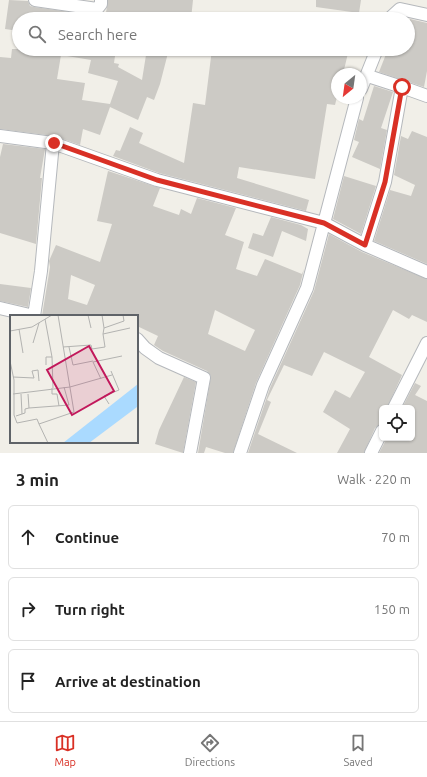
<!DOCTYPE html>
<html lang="en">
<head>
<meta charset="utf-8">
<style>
  :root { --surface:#fff; --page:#f6f6f6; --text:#222; --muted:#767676; --line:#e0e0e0; --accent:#d93025 }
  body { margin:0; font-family:Ubuntu,sans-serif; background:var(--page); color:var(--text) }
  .controls { position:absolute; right:12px; bottom:12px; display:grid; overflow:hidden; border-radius:6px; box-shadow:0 1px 3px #0004 }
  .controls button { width:36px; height:36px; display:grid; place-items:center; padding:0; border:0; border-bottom:1px solid var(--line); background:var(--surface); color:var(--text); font:20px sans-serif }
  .compass { position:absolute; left:331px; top:68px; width:36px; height:36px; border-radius:50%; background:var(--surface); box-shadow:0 1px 3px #0004; rotate:209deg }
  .stop { position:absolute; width:12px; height:12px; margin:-9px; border:3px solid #d93025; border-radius:50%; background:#fff }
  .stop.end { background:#d93025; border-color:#fff; box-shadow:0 1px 4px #0008 }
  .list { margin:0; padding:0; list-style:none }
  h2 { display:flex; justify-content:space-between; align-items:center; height:52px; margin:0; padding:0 16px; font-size:17px }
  h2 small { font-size:13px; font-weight:400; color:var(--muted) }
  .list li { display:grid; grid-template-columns:26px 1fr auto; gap:12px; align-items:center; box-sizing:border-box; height:64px; margin:0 8px 8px; padding:0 8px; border:1px solid var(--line); border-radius:6px }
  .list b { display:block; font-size:15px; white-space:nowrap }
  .list em { font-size:13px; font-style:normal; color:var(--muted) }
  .icon { flex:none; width:22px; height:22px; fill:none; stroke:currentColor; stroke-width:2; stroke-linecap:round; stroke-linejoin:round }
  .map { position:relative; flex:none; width:427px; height:453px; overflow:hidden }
  .search { position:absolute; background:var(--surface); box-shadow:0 1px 3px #0004; left:12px; right:12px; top:12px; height:44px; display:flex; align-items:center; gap:10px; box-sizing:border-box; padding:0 14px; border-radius:22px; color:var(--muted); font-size:15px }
  .sheet { height:268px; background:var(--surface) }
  nav { display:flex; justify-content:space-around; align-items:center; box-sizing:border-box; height:56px; border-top:1px solid var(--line); background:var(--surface); font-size:11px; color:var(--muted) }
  nav a { display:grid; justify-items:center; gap:2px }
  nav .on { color:var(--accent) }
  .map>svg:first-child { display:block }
</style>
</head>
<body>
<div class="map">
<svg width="427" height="453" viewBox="0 0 427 453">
  <rect width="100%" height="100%" fill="#f1efe8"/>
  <path fill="#cccac5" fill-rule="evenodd" d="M 9,0 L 28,1 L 30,6 L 34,7 L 100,16 L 100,19 L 19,19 L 19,31 L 5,29 Z
    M 108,0 L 193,0 L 191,19 L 105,19 Z
    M 316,0 L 361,0 L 359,13 L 316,7 Z
    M 410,19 L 427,23 L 427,71 L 424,87 L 379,72 L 388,49 L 408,49 Z
    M 12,49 L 62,49 L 57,79 L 85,83 L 82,100 L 110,104 L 118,81 L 88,73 L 91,60 L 67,56 L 68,49 L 116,49 L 114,63 L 119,64 L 118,67 L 142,80 L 146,55 L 154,56 L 155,49 L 169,49 L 160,84 L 154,100 L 147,97 L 138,120 L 110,107 L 100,135 L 83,129 L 80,145 L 54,136 L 0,129 L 0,57 L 11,58 Z
    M 212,49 L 349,49 L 343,74 L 337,74 L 337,97 L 335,105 L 327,104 L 315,179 L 239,167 L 237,178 L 309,200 L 306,211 L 159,173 L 113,156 L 116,150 L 120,151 L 130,127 L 143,133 L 139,143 L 184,163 L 193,103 L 205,105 Z
    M 374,86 L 393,92 L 381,128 L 387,130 L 380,169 L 352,157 L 359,142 L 354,140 L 359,119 L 363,121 Z
    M 412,131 L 427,137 L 427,264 L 374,241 L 390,190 L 411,196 L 415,185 L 394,175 L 401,136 L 408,139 Z
    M 3,144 L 45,149 L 40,178 L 42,178 L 36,244 L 0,233 L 0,157 Z
    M 108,171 L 160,188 L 153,206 L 179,215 L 181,209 L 191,214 L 197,198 L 236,208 L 225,235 L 244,242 L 236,269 L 257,276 L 265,259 L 302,274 L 304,269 L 300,285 L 256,383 L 233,453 L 225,453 L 206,447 L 204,453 L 198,453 L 211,376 L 207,371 L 163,351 L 154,345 L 158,336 L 137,326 L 137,316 L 42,316 L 50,267 L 49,261 L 56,245 L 100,262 L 112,224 L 97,221 ZM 71,275 L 95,285 L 87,305 L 68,299 ZM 215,310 L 255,330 L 245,351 L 208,334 Z
    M 344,176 L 376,186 L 361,234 L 333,219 Z
    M 271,217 L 301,225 L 308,229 L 306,241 L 282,231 L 273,257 L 248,248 L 253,233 L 263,236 Z
    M 329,234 L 362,252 L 427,279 L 427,322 L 412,315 L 409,319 L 393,310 L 369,357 L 402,375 L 387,408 L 382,408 L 382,424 L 375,428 L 364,453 L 337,453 L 350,429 L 323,412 L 335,390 L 350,398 L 365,372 L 324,352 L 312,376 L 284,365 L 267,400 L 271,402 L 258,434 L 297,453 L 248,453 L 270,388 L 314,291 Z
    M 0,284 L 31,288 L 28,307 L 0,301 Z
    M 184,377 L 196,382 L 183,453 L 155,444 L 159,430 Z
    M 415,383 L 421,386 L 415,395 L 427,401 L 427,453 L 379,453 L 387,438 L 412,438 L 412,408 L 402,408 Z"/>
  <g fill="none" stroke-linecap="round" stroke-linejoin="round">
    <g stroke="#b5b8bc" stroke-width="14">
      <path id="minor" d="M 35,0 L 97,9 L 101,4 L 101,0
        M 389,19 L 400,9 L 427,15
        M 368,76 L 402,87
        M 361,89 L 377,49
        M 0,136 L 53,143 L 157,180 L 324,223 L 365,245 L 427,272
        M 365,245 L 385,182 L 402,87 L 427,96
        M 0,308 L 34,316 L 41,271 L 53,143
        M 137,339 L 145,348 L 159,358 L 204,378 L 190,453
        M 394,408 L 427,343
        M 240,453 L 263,385 L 307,288 L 357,98
        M 371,453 L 382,431"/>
    </g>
    <use href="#minor" stroke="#fff" stroke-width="12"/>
  </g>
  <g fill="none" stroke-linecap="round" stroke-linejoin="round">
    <path stroke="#d93025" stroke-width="5" d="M 54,143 L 157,180 L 324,223 L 365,245 L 385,182 L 402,87"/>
  </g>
  <g transform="translate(10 315)">
    <rect width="128" height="128" fill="#f1efe8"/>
    <path d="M 128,69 L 127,92 L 79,128 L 53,128 Z" fill="#aadaff"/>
    <path fill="none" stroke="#b3b3b1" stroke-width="1" d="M 78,0 L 81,13M 92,0 L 94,13M 35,4 L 42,42M 9,14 L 13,38M 0,16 L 22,12 L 42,0M 93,19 L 94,13 L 114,6 L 113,0M 23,28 L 29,8M 53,32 L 81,30 L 82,34 L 95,32 L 93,19 L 120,13M 59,32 L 63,50 L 83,46M 0,46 L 4,65 L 4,100 L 7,108 L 27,104 L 29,109 L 64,97 L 48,0M 36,50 L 36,42 L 42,42 L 43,73M 3,62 L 24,63 L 22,56 L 28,55 L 29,66M 91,64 L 83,47 L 112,41M 42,73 L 42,79 L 47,79 L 49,91M 3,79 L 60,72 L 102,60M 11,79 L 12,99M 18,79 L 19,93M 99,89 L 94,81 L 109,75 L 101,56M 6,101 L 15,98 L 15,94 L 19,93 L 59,90 L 54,72M 29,109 L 38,128"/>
    <path fill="#c2185b" fill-opacity="0.15" stroke="#c2185b" stroke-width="2" d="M 79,31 L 104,76 L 62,100 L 37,55 Z"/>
    <rect width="128" height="128" fill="none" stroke="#5f6368" stroke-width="2"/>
  </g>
</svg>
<div class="controls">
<button><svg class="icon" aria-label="locate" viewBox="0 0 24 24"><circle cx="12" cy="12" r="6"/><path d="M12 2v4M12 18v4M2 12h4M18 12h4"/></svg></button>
</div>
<svg class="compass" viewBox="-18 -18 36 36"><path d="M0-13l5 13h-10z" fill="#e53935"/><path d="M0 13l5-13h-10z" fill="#767676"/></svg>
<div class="stop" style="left:402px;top:87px"></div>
<div class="stop end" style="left:54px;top:143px"></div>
<div class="search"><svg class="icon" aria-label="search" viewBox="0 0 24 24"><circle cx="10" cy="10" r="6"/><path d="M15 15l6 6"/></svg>Search here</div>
</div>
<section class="sheet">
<h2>3 min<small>Walk · 220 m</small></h2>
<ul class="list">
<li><svg class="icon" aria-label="ahead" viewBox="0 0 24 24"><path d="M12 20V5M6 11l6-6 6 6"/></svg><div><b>Continue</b></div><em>70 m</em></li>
<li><svg class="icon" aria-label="right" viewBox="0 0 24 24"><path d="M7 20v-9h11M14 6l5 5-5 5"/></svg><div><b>Turn right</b></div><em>150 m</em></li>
<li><svg class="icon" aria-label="arrive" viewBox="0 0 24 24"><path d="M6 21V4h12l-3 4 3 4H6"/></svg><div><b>Arrive at destination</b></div></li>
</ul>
</section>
<nav>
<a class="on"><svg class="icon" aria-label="map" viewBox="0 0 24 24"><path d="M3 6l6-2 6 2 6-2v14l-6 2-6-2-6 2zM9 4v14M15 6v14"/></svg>Map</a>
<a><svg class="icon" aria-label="directions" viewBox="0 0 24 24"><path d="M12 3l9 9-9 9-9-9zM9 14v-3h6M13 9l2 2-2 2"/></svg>Directions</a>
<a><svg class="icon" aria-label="saved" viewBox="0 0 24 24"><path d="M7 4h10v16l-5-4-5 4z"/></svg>Saved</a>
</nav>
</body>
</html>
